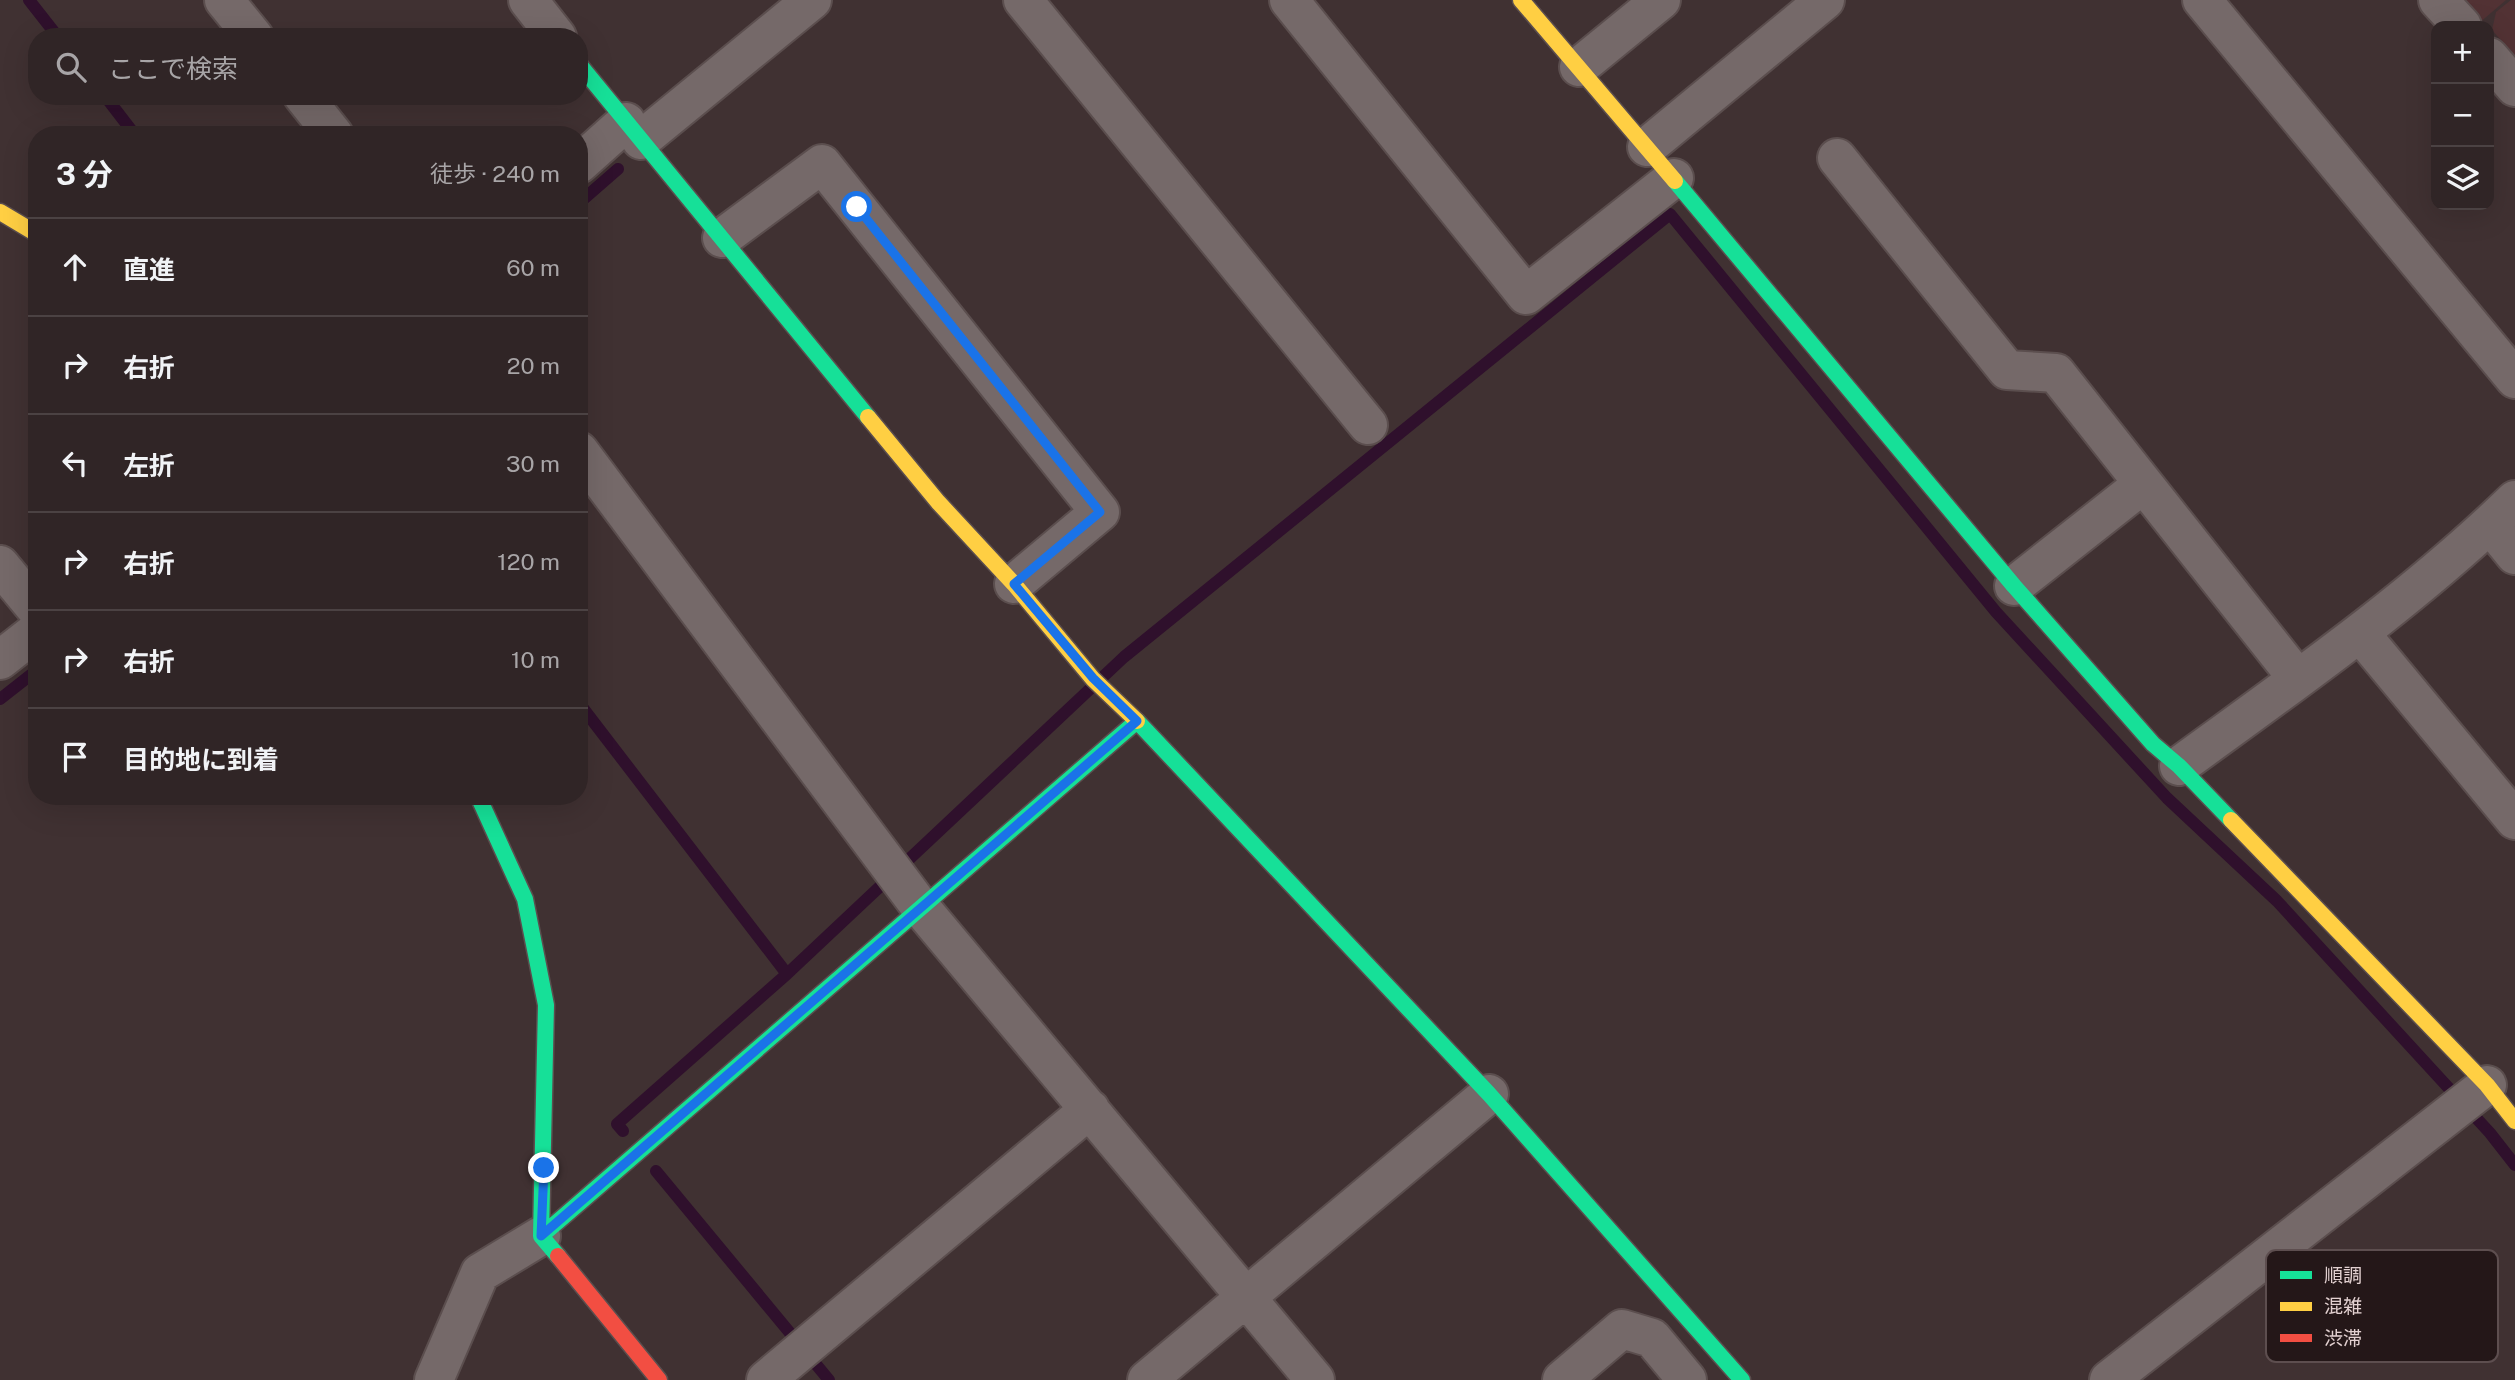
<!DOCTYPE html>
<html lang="ja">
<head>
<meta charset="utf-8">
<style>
  :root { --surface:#302526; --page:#3c3132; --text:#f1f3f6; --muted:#a8a5a7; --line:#4b4243 }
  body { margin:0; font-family:"Public Sans","Noto Sans JP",sans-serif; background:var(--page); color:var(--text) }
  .controls { position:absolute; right:21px; top:21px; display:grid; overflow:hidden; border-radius:14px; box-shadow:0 7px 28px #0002 }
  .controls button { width:63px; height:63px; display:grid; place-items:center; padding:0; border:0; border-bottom:2px solid var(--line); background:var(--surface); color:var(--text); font:35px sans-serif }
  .stop { position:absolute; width:21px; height:21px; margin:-16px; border:5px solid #1a73e8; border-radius:50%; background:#fff }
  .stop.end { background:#1a73e8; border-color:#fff; box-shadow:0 2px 7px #0008 }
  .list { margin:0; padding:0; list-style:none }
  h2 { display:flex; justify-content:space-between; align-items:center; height:91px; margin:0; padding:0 28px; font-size:30px }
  h2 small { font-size:23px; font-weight:400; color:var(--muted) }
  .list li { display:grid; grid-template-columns:46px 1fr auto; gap:21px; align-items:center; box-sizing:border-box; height:98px; padding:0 28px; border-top:2px solid var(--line) }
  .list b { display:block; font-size:26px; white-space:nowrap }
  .list em { font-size:23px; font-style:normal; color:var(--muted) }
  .icon { flex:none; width:38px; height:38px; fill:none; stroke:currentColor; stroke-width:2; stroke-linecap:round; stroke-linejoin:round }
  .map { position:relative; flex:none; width:2515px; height:1380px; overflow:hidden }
  .search { position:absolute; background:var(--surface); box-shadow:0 7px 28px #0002; left:28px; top:28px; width:560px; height:77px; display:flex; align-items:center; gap:18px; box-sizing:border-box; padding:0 24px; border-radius:28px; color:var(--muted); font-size:26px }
  .panel { position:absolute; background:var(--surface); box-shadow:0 7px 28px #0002; left:28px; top:126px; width:560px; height:679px; border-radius:28px }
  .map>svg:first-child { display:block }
</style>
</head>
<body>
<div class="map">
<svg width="2515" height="1380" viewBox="0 0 2515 1380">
  <rect width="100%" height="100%" fill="#403132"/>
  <path fill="#523234" d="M 2455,0 L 2506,0 L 2478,24 Z
    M 2511,0 L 2515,0 L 2515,56 L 2492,30 L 2496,12 Z"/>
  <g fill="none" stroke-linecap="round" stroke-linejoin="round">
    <path stroke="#2f102c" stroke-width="12" d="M 29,0 L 58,37
      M 105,96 L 135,135
      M 579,203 L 618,169
      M 0,699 L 37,670
      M 579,703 L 787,974 L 1124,657 L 1670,214 L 1996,612 L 2167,798 L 2277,901 L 2490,1133 L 2515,1165
      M 623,1131 L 617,1124 L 787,974
      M 656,1171 L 829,1380"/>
    <g stroke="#5b4e4e" stroke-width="42">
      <path id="street" d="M 224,0 L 254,37
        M 528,0 L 557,37
        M 1023,0 L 1368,425
        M 1289,0 L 1526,295 L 1674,178
        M 2202,0 L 2515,379
        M 2438,0 L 2462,26
        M 2489,57 L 2515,87
        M 1579,67 L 1661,0
        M 303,96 L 334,135
        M 641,140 L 812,0
        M 1647,147 L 1825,0
        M 1837,158 L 2007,370 L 2056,373 L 2298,679
        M 579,164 L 626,122
        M 722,238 L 822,164 L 1100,512 L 1014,584
        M 579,451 L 921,908 L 1315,1380
        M 2490,524 L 2515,555
        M 0,565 L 37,610
        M 2014,586 L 2142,485
        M 2360,633 L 2515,820
        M 0,660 L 37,631
        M 2179,766 C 2294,682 2412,600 2515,500
        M 434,1380 L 480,1273 L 541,1236
        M 766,1380 L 1090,1109
        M 1147,1380 L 1489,1094
        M 1562,1380 L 1622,1329 L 1652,1338 L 1687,1380
        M 2109,1380 L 2487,1085"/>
    </g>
    <g stroke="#5b4e4e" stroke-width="19">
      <path id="fast" d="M 579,64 L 868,417
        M 1675,181 L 2014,586 L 2153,744 L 2179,766 L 2231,820
        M 1137,721 L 1489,1094 L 1742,1380
        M 478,796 L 525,899 L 546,1005 L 541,1236 L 558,1256
        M 541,1236 L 1137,721"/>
    </g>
    <g stroke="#5b4e4e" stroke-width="19">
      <path id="slow" d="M 1521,0 L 1675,181
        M 0,212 L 37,234
        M 868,417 L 938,502 L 1014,584 L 1093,679 L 1137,721
        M 2231,820 L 2487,1085 L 2515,1121"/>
    </g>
    <g stroke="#5b4e4e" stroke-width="19">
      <path id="jam" d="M 558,1256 L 659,1380"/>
    </g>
    <use href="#street" stroke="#756969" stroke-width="38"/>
    <use href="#fast" stroke="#16e098" stroke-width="16"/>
    <use href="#slow" stroke="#ffcf43" stroke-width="16"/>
    <use href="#jam" stroke="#f24e42" stroke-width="16"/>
  </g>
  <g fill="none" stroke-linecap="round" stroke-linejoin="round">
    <path stroke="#1a73e8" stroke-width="9" d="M 544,1168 L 541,1236 L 1137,721 L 1093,678 L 1014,584 L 1100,512 L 857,207"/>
  </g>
  <rect x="2266" y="1250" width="232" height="112" rx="10" fill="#241718" stroke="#5d4e4f" stroke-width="2"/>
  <rect x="2280" y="1271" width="32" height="8" fill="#16e098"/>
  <rect x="2280" y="1302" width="32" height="9" fill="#ffcf43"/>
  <rect x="2280" y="1334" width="32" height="8" fill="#f24e42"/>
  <g font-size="19" fill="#e2d0d0">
    <text x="2324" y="1282">順調</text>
    <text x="2324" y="1313">混雑</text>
    <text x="2324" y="1345">渋滞</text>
  </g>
</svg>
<div class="controls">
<button>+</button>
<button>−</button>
<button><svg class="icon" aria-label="layers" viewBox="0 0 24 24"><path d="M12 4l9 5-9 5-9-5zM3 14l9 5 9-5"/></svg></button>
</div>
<div class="stop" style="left:857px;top:207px"></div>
<div class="stop end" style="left:544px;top:1168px"></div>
<div class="search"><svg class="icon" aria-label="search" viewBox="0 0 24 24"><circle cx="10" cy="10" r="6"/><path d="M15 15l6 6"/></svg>ここで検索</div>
<section class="panel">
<h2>3 分<small>徒歩 · 240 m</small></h2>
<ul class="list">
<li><svg class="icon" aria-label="ahead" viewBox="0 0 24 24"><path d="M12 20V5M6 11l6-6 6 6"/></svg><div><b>直進</b></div><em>60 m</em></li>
<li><svg class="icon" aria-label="right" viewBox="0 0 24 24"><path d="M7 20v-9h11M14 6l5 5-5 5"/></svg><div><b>右折</b></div><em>20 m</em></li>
<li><svg class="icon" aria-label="left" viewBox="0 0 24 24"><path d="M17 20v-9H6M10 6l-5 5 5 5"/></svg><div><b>左折</b></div><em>30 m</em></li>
<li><svg class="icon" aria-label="right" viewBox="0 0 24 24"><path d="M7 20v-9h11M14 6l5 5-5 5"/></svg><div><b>右折</b></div><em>120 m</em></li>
<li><svg class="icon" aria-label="right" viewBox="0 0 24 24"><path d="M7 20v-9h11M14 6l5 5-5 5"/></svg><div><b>右折</b></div><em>10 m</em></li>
<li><svg class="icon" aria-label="arrive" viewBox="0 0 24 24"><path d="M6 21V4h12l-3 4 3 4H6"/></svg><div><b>目的地に到着</b></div></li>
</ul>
</section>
</div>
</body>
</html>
